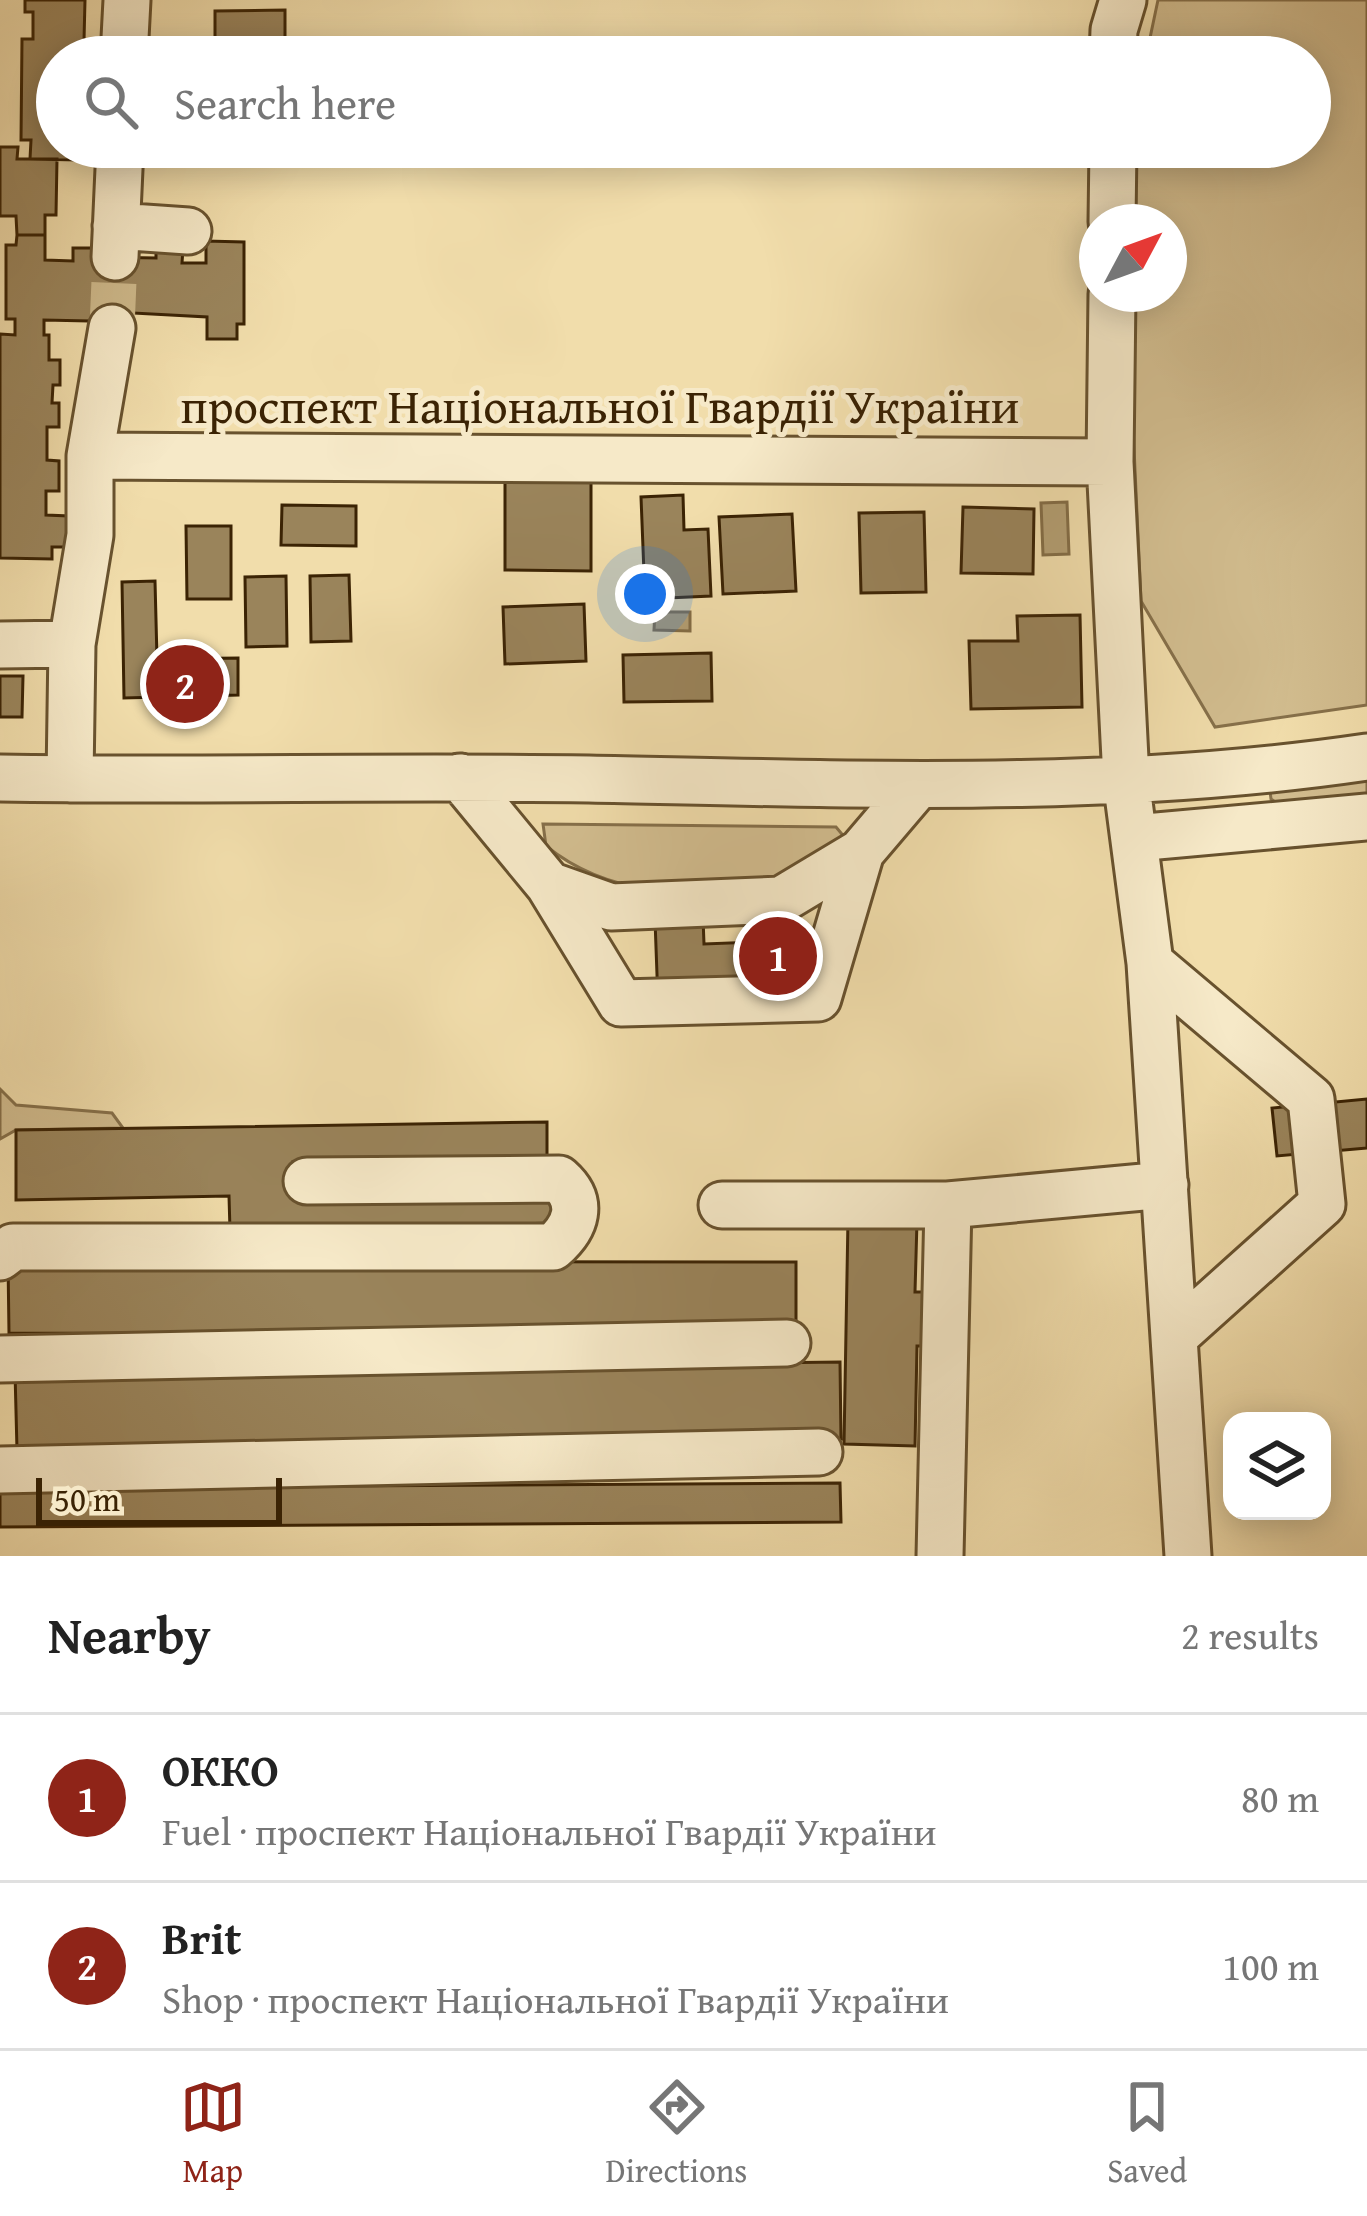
<!DOCTYPE html>
<html lang="en">
<head>
<meta charset="utf-8">
<style>
  :root { --surface:#fff; --page:#f2f2f2; --text:#222; --muted:#767676; --line:#e0e0e0; --accent:#8f2418 }
  body { margin:0; font-family:"Gentium Book Plus",serif; background:var(--page); color:var(--text) }
  .controls { position:absolute; right:36px; bottom:36px; display:grid; overflow:hidden; border-radius:24px; box-shadow:0 6px 30px #0003 }
  .controls button { width:108px; height:108px; display:grid; place-items:center; padding:0; border:0; border-bottom:3px solid var(--line); background:var(--surface); color:var(--text); font:60px sans-serif }
  .compass { position:absolute; left:1079px; top:204px; width:108px; height:108px; border-radius:50%; background:var(--surface); box-shadow:0 6px 30px #0003; rotate:49deg }
  .scale { position:absolute; left:36px; bottom:30px; width:246px; box-sizing:border-box; padding-left:12px; border:6px solid #3b2304; border-top:0; font-size:33px; line-height:42px; white-space:nowrap; color:#3b2304; -webkit-text-stroke:9px #f6e9c8; paint-order:stroke }
  .you { position:absolute; left:645px; top:594px; width:42px; height:42px; margin:-30px; border:9px solid #fff; border-radius:50%; background:#1a73e8; box-shadow:0 0 0 18px #1a73e833 }
  .badge { display:grid; place-items:center; width:78px; height:78px; border-radius:50%; background:var(--accent); color:#fff; font-size:39px; font-weight:700 }
  .pin { position:absolute; translate:-50% -50%; border:6px solid #fff; box-shadow:0 3px 12px #0006 }
  .list { margin:0; padding:0; list-style:none }
  h2 { display:flex; justify-content:space-between; align-items:center; height:156px; margin:0; padding:0 48px; font-size:51px }
  h2 small { font-size:39px; font-weight:400; color:var(--muted) }
  .list li { display:grid; grid-template-columns:78px 1fr auto; gap:36px; align-items:center; box-sizing:border-box; height:168px; padding:0 48px; border-top:3px solid var(--line) }
  .list b { display:block; font-size:45px; white-space:nowrap }
  .list p { margin:0; font-size:39px; white-space:nowrap; color:var(--muted) }
  .list em { font-size:39px; font-style:normal; color:var(--muted) }
  .icon { flex:none; width:66px; height:66px; fill:none; stroke:currentColor; stroke-width:2; stroke-linecap:round; stroke-linejoin:round }
  .map { position:relative; flex:none; width:1367px; height:1556px; overflow:hidden }
  .search { position:absolute; background:var(--surface); box-shadow:0 6px 30px #0003; left:36px; right:36px; top:36px; height:132px; display:flex; align-items:center; gap:30px; box-sizing:border-box; padding:0 42px; border-radius:66px; color:var(--muted); font-size:45px }
  .sheet { height:492px; background:var(--surface) }
  nav { display:flex; justify-content:space-around; align-items:center; box-sizing:border-box; height:168px; border-top:3px solid var(--line); background:var(--surface); font-size:33px; color:var(--muted) }
  nav a { display:grid; justify-items:center; gap:6px }
  nav .on { color:var(--accent) }
  .map>svg:first-child { display:block }
</style>
</head>
<body>
<div class="map">
<svg width="1367" height="1556" viewBox="0 0 1367 1556">
  <rect width="100%" height="100%" fill="#f1ddab"/>
  <filter id="stains"><feTurbulence type="fractalNoise" baseFrequency=".00167" numOctaves="4"/><feColorMatrix values="0 0 0 0 .2 0 0 0 0 .09 0 0 0 0 .02 0 0 0 .5 -.17"/></filter>
  <radialGradient id="worn" r=".72"><stop offset=".6" stop-color="#630" stop-opacity="0"/><stop offset="1" stop-color="#630" stop-opacity=".3"/></radialGradient>
  <path fill="#d2bd8f" stroke="#86704a" stroke-width="3" d="M 1158,0 L 1367,0 L 1367,705 L 1215,727 L 1141,601 L 1127,294 L 1169,294 L 1169,222 L 1129,222 L 1134,147 L 1310,147 L 1310,57 L 1146,57 Z
    M 1367,773 L 1367,794 L 1278,804 L 1271,799 L 1270,791 Z
    M 543,824 L 836,827 L 846,839 C 833,848 821,859 807,866 C 794,874 777,876 762,880 C 689,901 607,895 546,846 Z
    M 0,1089 L 16,1105 L 112,1113 L 123,1128 L 16,1130 L 0,1139 Z"/>
  <path fill="#b39e72" stroke="#836d46" stroke-width="3" d="M 1067,502 L 1069,554 L 1043,555 L 1041,503 Z
    M 655,612 L 690,612 L 690,631 L 654,630 Z"/>
  <path fill="#9a845b" stroke="#3b2304" stroke-width="3" d="M 25,0 L 85,0 L 84,41 L 90,41 L 90,57 L 57,57 L 57,147 L 79,147 L 79,160 L 30,159 L 31,140 L 21,140 L 22,39 L 33,39 L 33,12 L 25,12 Z
    M 285,10 L 285,57 L 215,57 L 215,11 Z
    M 0,147 L 18,147 L 17,159 L 57,159 L 56,215 L 45,215 L 45,235 L 17,235 L 16,216 L 0,216 Z
    M 17,235 L 45,235 L 45,260 L 73,261 L 73,248 L 97,248 L 97,257 L 156,258 L 156,249 L 183,249 L 182,263 L 206,263 L 206,241 L 244,242 L 244,324 L 237,324 L 237,339 L 207,339 L 207,317 L 115,312 L 114,328 L 89,328 L 89,321 L 44,320 L 44,335 L 49,335 L 49,360 L 60,360 L 60,385 L 53,385 L 52,403 L 59,403 L 59,427 L 47,427 L 47,460 L 59,461 L 59,491 L 46,491 L 46,515 L 69,516 L 69,547 L 52,547 L 52,559 L 0,558 L 0,334 L 15,335 L 15,319 L 6,319 L 6,245 L 16,245 Z
    M 505,480 L 591,481 L 591,571 L 505,570 Z
    M 683,495 L 684,530 L 708,529 L 711,596 L 645,599 L 641,497 Z
    M 282,505 L 356,506 L 356,546 L 281,545 Z
    M 963,507 L 1034,509 L 1033,574 L 961,573 Z
    M 924,512 L 926,592 L 861,593 L 859,513 Z
    M 792,514 L 796,591 L 723,594 L 719,517 Z
    M 186,526 L 231,526 L 231,599 L 187,599 Z
    M 349,575 L 351,641 L 311,642 L 310,576 Z
    M 286,576 L 287,646 L 246,647 L 245,577 Z
    M 155,581 L 157,659 L 238,658 L 238,695 L 124,698 L 122,582 Z
    M 584,604 L 586,661 L 505,664 L 503,607 Z
    M 1080,615 L 1082,707 L 971,709 L 969,641 L 1018,641 L 1017,616 Z
    M 711,653 L 712,701 L 624,702 L 623,655 Z
    M 0,676 L 23,676 L 22,717 L 0,717 Z
    M 703,918 L 704,944 L 755,942 L 756,976 L 704,978 L 705,1000 L 658,1002 L 655,920 Z
    M 798,924 L 801,986 L 757,988 L 755,926 Z
    M 1367,1099 L 1367,1148 L 1277,1156 L 1272,1108 Z
    M 547,1122 L 547,1157 L 293,1162 L 293,1194 L 560,1189 L 561,1223 L 230,1230 L 229,1196 L 16,1200 L 16,1130 Z
    M 848,1219 L 917,1221 L 915,1292 L 937,1292 L 936,1346 L 917,1346 L 915,1446 L 844,1444 Z
    M 8,1261 L 796,1262 L 796,1334 L 9,1333 Z
    M 840,1362 L 841,1439 L 17,1450 L 15,1372 Z
    M 840,1483 L 841,1522 L 0,1527 L 0,1488 Z"/>
  <g fill="none" stroke-linecap="round" stroke-linejoin="round">
    <path stroke="#cdb88a" stroke-width="45" stroke-dasharray="45 22" stroke-linecap="butt" d="M 112,328 L 115,257"/>
    <g stroke="#68522e" stroke-width="51">
      <path id="minor" d="M 124,57 L 127,0
        M 1113,57 L 1114,30 L 1123,0
        M 1112,222 L 1113,147
        M 116,226 L 188,231
        M 115,257 L 120,147
        M 1112,294 L 1110,462 L 1126,779 L 1150,963 L 1188,1556
        M 90,456 L 1110,462
        M 72,644 L 90,535 L 90,456 L 112,328
        M 0,645 L 72,644 L 70,779
        M 460,777 L 549,885 L 611,907 L 781,900 L 861,852 L 918,785
        M 0,778 C 196,781 393,776 589,779 C 848,784 1110,795 1367,757
        M 1135,838 L 1367,817
        M 549,885 L 621,1003 L 818,998 L 861,852
        M 1150,963 L 1311,1099 L 1322,1204 L 1176,1335
        M 722,1205 L 948,1205
        M 0,1257 L 13,1247 L 553,1247 C 576,1227 585,1202 559,1179 L 307,1181
        M 0,1359 L 787,1343
        M 0,1470 L 819,1452
        M 940,1556 L 948,1205 L 1165,1185"/>
    </g>
    <use href="#minor" stroke="#f6e9c8" stroke-width="45"/>
  </g>
  <g text-anchor="middle" dominant-baseline="central" stroke-width="10" stroke-linejoin="round" paint-order="stroke">
    <g font-size="48" fill="#3b2304" stroke="#f6e9c8">
      <text x="600" y="405">проспект Національної Гвардії України</text>
    </g>
  </g>
  <rect width="100%" height="100%" filter="url(#stains)"/>
  <rect width="100%" height="100%" fill="url(#worn)"/>
</svg>
<div class="controls">
<button><svg class="icon" aria-label="layers" viewBox="0 0 24 24"><path d="M12 4l9 5-9 5-9-5zM3 14l9 5 9-5"/></svg></button>
</div>
<svg class="compass" viewBox="-18 -18 36 36"><path d="M0-13l5 13h-10z" fill="#e53935"/><path d="M0 13l5-13h-10z" fill="#767676"/></svg>
<div class="scale">50 m</div>
<div class="you"></div>
<div class="pin badge" style="left:778px;top:956px">1</div>
<div class="pin badge" style="left:185px;top:684px">2</div>
<div class="search"><svg class="icon" aria-label="search" viewBox="0 0 24 24"><circle cx="10" cy="10" r="6"/><path d="M15 15l6 6"/></svg>Search here</div>
</div>
<section class="sheet">
<h2>Nearby<small>2 results</small></h2>
<ul class="list">
<li><span class="badge">1</span><div><b>ОККО</b><p>Fuel · проспект Національної Гвардії України</p></div><em>80 m</em></li>
<li><span class="badge">2</span><div><b>Brit</b><p>Shop · проспект Національної Гвардії України</p></div><em>100 m</em></li>
</ul>
</section>
<nav>
<a class="on"><svg class="icon" aria-label="map" viewBox="0 0 24 24"><path d="M3 6l6-2 6 2 6-2v14l-6 2-6-2-6 2zM9 4v14M15 6v14"/></svg>Map</a>
<a><svg class="icon" aria-label="directions" viewBox="0 0 24 24"><path d="M12 3l9 9-9 9-9-9zM9 14v-3h6M13 9l2 2-2 2"/></svg>Directions</a>
<a><svg class="icon" aria-label="saved" viewBox="0 0 24 24"><path d="M7 4h10v16l-5-4-5 4z"/></svg>Saved</a>
</nav>
</body>
</html>
